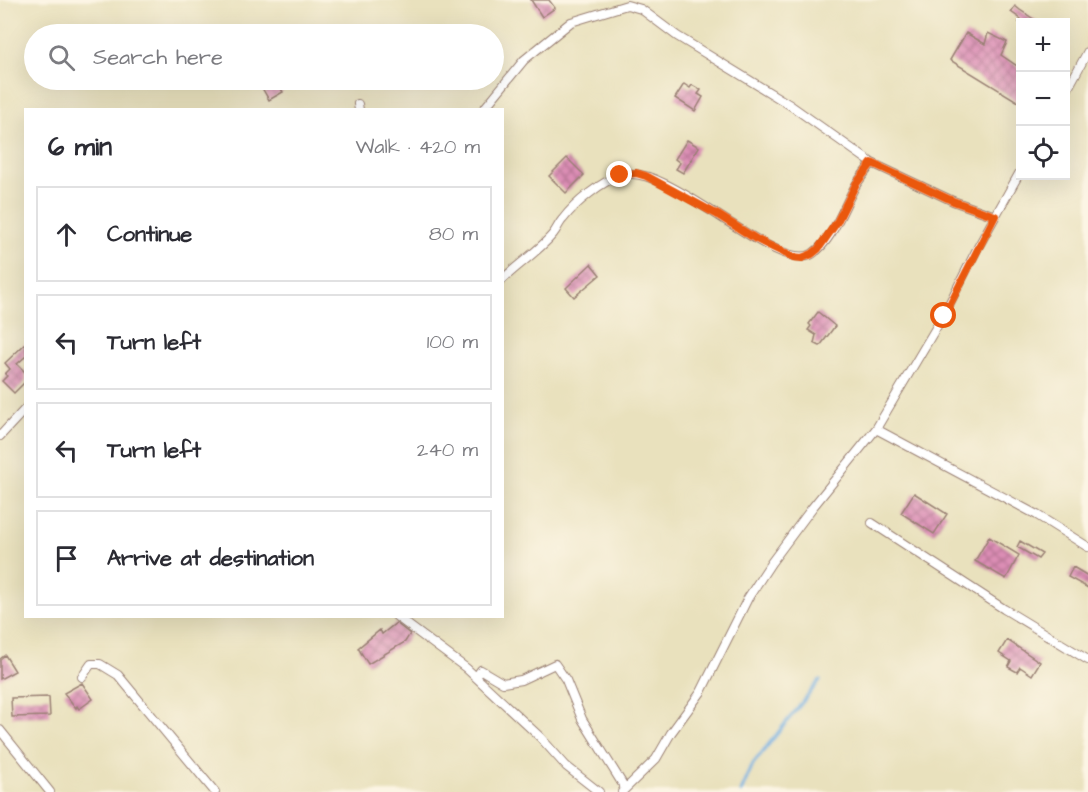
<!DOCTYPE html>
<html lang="en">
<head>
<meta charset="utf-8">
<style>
  :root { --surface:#fff; --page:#f7f7f7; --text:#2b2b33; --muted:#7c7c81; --line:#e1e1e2 }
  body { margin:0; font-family:"Architects Daughter",sans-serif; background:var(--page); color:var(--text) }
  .controls { position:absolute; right:18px; top:18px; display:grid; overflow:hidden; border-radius:0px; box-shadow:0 6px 24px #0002 }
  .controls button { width:54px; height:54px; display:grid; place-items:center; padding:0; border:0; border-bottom:2px solid var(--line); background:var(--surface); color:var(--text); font:30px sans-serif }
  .stop { position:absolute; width:18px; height:18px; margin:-14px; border:4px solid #ea580c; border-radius:50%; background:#fff }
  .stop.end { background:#ea580c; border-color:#fff; box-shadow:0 2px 6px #0008 }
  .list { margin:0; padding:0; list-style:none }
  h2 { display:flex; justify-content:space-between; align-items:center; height:78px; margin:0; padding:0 24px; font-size:26px }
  h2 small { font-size:20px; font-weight:400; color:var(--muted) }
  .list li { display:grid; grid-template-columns:39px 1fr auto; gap:18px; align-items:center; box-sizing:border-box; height:96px; margin:0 12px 12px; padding:0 12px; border:2px solid var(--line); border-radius:0px }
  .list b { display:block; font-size:22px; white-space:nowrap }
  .list em { font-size:20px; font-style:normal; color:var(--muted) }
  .icon { flex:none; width:33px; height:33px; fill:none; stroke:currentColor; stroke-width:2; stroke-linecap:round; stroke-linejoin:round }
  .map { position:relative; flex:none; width:1088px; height:792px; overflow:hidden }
  .search { position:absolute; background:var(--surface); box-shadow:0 6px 24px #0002; left:24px; top:24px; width:480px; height:66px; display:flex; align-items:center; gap:15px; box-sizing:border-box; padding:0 21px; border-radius:33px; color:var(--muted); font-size:22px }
  .panel { position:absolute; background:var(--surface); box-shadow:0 6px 24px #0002; left:24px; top:108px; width:480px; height:510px; border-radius:0px }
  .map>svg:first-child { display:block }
</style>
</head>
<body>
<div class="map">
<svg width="1088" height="792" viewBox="0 0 1088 792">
  <defs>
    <pattern id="building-cross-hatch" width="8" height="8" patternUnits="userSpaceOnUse" patternTransform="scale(1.5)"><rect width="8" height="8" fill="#dc8eb5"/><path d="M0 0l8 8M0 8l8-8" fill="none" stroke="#b47393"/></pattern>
  </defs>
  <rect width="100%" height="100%" fill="#fcf5e5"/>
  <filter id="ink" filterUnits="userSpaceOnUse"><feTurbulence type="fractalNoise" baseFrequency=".0167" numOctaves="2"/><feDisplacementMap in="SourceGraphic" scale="12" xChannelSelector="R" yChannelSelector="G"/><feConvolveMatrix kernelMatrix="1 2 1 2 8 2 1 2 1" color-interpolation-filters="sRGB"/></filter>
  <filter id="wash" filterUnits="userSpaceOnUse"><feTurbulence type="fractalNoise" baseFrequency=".008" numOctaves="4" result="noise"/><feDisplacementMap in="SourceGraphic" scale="24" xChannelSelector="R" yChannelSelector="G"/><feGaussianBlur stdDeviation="1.35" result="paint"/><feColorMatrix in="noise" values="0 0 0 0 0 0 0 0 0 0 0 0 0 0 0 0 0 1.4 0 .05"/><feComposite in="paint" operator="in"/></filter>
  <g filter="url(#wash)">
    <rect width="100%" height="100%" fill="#e9e1bd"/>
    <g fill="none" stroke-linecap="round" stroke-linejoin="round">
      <path stroke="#6faee2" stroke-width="3" d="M 741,792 L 753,764 L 820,680"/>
    </g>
    <g id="blocks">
      <path fill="url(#building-cross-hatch)" d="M 531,0 L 549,0 L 555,8 L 542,17 Z
        M 1015,6 L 1020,10 L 1038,22 L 1019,22 L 1021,19 L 1011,12 Z
        M 966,33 L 985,44 L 988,33 L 1007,42 L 1001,55 L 1020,68 L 1020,103 L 950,60 Z
        M 272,80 L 276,80 L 283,92 L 269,100 L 261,86 Z
        M 684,84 L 690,88 L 692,85 L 701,90 L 698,94 L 703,97 L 695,111 L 675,98 Z
        M 687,140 L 699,147 L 683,173 L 676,169 L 680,163 L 675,159 Z
        M 567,158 L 584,175 L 566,193 L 549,176 Z
        M 591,264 L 600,275 L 574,297 L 566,288 Z
        M 818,312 L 835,326 L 820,346 L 814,343 L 816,335 L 808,330 L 811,326 L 809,324 Z
        M 26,343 L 26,356 L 17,364 L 26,373 L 26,381 L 14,393 L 2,381 L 7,376 L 5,374 L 10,369 L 5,363 Z
        M 914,493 L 947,514 L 934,534 L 901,513 Z
        M 989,537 L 1019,555 L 1006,579 L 975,561 Z
        M 1020,541 L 1042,554 L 1038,559 L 1017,547 Z
        M 1073,567 L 1088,576 L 1088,588 L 1068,577 Z
        M 396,623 L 410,634 L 405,642 L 368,664 L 358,648 L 380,630 L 382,634 Z
        M 1007,640 L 1040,662 L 1032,675 L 1020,667 L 1017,672 L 1008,667 L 1011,661 L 999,653 Z
        M 5,655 L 15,671 L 0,679 L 0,659 Z
        M 82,683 L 93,699 L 79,709 L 77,706 L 76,708 L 64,693 Z
        M 49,697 L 50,716 L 12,717 L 11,698 Z"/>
    </g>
  </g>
  <g filter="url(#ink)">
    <use href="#blocks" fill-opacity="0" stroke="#9a8074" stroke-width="1.5"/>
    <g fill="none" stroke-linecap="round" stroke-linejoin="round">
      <g stroke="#9a8074" stroke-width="10">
        <path id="street" d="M 1066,92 L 1088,51
          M 358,104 L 359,110
          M 483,110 L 524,60 L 571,22 L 627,5 L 641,9 L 677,36 L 790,105 L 872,163 L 953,201 L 995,216
          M 502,280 C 518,264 539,251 553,234 C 557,229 559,223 563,219 C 575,203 602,181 621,175 C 669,161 776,275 812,254 C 833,241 844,205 856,185 C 861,177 867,170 872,163
          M 876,429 L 1037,515 L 1088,547
          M 0,436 L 26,408
          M 872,523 L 1004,609 L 1088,660
          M 396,616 L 466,668 L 540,737 L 566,766 L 599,792
          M 82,677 L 91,664 L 100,664 L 118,675 L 215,792
          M 476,677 L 481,670 L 503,683 L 521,680 L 555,664 L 566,680 L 582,719 L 625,788
          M 0,730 L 50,792
          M 622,792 L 656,759 L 671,733 L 701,692 L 748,598 L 771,563 L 812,508 L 876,429 L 943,316 L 977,249 L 1020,172"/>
      </g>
      <use href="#street" stroke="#fff" stroke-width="8"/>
    </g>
  </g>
  <g fill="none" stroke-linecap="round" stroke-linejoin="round" filter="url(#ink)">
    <path stroke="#ea580c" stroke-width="8" d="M 620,175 L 636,173 L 646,176 L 718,215 L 756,239 L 793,257 L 802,258 L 812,254 L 818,249 L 837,222 L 856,184 L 872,163 L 953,201 L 995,216 L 944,316"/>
  </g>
</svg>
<div class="controls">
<button>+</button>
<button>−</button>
<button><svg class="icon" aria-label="locate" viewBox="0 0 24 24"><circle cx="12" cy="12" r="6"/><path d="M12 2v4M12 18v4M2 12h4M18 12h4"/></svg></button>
</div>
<div class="stop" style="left:944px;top:316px"></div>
<div class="stop end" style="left:620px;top:175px"></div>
<div class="search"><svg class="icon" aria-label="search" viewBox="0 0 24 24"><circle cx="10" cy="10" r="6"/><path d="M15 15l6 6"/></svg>Search here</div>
<section class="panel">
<h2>6 min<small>Walk · 420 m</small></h2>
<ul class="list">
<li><svg class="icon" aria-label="ahead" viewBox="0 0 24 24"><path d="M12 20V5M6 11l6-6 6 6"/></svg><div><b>Continue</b></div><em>80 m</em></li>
<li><svg class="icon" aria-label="left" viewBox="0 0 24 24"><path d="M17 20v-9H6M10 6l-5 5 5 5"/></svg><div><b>Turn left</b></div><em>100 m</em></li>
<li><svg class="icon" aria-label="left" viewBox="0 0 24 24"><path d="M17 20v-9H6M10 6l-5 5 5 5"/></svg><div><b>Turn left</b></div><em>240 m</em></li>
<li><svg class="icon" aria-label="arrive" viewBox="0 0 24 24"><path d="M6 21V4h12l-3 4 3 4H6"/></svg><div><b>Arrive at destination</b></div></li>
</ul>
</section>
</div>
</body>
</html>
